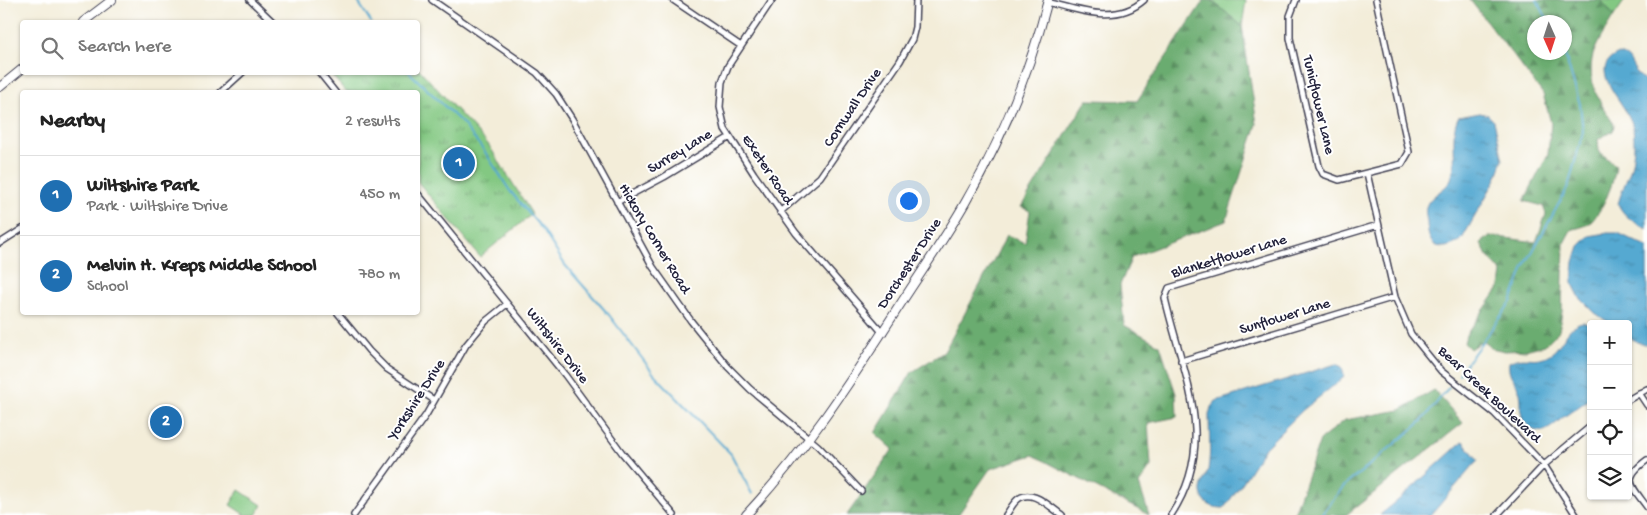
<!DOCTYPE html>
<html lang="en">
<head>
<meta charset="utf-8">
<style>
  :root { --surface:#fff; --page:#f6f6f6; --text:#222; --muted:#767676; --line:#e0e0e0; --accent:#1f6fb2 }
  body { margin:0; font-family:"Gochi Hand",sans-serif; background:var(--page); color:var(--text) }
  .controls { position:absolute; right:15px; bottom:15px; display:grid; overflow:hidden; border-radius:5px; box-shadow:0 1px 4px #0004 }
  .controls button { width:45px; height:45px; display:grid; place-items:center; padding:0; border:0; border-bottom:1px solid var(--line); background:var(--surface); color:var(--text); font:25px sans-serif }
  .compass { position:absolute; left:1527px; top:15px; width:45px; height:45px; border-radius:50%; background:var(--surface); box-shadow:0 1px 4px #0004; rotate:177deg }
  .you { position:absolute; left:908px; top:200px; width:18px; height:18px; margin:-12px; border:4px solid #fff; border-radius:50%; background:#1a73e8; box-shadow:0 0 0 8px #1a73e833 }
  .badge { display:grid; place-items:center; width:32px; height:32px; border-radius:50%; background:var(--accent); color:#fff; font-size:16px; font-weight:700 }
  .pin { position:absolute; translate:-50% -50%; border:2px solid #fff; box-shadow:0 1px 5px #0006 }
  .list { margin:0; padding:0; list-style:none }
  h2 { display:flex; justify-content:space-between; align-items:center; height:65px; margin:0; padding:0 20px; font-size:21px }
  h2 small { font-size:16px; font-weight:400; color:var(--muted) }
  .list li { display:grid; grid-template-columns:32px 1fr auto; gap:15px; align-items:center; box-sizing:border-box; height:80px; padding:0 20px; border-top:1px solid var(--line) }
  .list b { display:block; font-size:19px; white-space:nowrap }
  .list p { margin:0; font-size:16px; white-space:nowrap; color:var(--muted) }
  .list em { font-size:16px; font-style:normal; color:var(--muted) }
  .icon { flex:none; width:28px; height:28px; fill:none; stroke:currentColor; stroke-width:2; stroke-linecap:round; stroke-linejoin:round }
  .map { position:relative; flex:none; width:1647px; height:515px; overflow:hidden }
  .search { position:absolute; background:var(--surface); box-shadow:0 1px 4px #0004; left:20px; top:20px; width:400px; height:55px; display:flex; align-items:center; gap:12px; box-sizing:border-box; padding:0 18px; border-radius:5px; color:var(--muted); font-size:19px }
  .panel { position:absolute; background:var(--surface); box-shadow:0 1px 4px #0004; left:20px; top:90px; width:400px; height:225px; border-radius:5px }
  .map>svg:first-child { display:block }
</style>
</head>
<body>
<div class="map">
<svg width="1647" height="515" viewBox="0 0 1647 515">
  <defs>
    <pattern id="forest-firs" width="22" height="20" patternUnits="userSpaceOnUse" patternTransform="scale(1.25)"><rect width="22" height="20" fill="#6aac70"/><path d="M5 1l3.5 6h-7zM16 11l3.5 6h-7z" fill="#578c5d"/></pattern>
    <pattern id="park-tufts" width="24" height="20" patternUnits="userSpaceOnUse" patternTransform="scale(1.25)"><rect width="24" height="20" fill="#83c882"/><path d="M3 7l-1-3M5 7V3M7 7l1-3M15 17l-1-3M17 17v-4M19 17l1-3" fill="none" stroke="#6ba26c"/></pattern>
    <pattern id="water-ripples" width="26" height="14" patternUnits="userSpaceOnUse" patternTransform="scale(1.25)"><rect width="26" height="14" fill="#55a9d1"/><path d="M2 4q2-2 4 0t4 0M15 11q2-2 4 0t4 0" fill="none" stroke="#4689ab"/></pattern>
  </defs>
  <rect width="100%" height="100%" fill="#fff"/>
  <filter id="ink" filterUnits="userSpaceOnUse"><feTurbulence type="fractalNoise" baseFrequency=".02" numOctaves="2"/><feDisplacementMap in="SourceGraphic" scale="10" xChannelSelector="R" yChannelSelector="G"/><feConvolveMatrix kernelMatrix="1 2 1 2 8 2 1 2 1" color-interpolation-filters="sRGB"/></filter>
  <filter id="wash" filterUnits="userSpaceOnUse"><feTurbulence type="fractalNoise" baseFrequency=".0096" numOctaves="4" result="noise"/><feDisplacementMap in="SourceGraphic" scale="20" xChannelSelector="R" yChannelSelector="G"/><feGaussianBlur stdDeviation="1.12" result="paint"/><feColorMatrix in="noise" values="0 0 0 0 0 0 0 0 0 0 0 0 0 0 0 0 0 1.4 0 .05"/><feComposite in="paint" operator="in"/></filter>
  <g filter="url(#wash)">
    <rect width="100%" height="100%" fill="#f3edd9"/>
    <path fill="#83c882" stroke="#52755e" d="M 1211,0 L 1246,0 L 1242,26 Z
      M 1601,0 L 1625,0 L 1614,16 Z
      M 239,490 L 262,505 L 256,515 L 245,515 L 230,505 Z"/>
    <path fill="url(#forest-firs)" stroke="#466756" fill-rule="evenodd" d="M 1204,0 L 1211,0 L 1242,26 L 1257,124 L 1226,221 L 1132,257 L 1120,285 L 1124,325 L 1160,345 L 1176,394 L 1177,417 L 1148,423 L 1151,466 L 1139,484 L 1149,515 L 1033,455 L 990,469 L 958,515 L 847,515 L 893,449 L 875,433 L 912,372 L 944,352 L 1007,235 L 1025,243 L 1030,211 L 1021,207 L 1087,100 L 1137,101 Z
      M 1470,0 L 1601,0 L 1614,16 C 1607,28 1597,42 1593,55 C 1586,81 1600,104 1614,124 L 1613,131 L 1598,139 L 1599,151 L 1616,166 C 1614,183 1603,210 1590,223 C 1585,227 1576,228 1571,230 L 1564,243 L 1562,312 L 1559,331 L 1545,345 L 1525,350 L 1505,351 L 1491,348 L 1482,341 L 1470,349 L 1464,343 L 1466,335 L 1500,287 L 1502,272 L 1487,256 L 1481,243 L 1490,236 L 1536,242 L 1546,214 L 1543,206 L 1524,201 L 1548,154 L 1551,123 L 1543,94 ZM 1564,22 L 1564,52 L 1534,52 L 1534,22 Z
      M 1434,390 L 1463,423 L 1346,515 L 1291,515 L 1295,511 L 1320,440 L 1345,420 L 1400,410 Z"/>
    <path fill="url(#park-tufts)" stroke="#52755e" d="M 418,68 L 488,144 L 532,214 L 480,257 L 418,182 L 418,92 L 346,92 L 330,73 L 418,72 Z"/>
    <path fill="url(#water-ripples)" stroke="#3c6686" d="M 1619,54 C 1631,57 1629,61 1635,70 C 1638,75 1643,79 1647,82 L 1647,229 C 1634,222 1624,217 1618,204 C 1621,192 1626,182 1630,171 C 1634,158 1635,141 1633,128 C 1630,105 1582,69 1619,54 Z
      M 1480,113 L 1488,115 L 1494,121 L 1503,160 L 1496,179 L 1462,239 C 1454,246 1439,252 1431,241 C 1428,236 1427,228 1427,222 C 1426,217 1425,211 1426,207 C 1430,194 1446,191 1451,179 C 1459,159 1449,136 1458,117 Z
      M 1607,233 L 1618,233 L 1647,247 L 1647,345 L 1637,342 L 1628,336 L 1628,324 L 1611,324 L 1595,313 L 1580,298 L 1572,282 L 1574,262 L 1579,246 L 1589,236 Z
      M 1583,322 L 1591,326 L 1591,398 C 1582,404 1574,410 1565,416 C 1555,423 1545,437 1532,429 C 1528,426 1524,422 1522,417 C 1520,410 1522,401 1520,393 C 1517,380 1507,377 1509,362 C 1524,353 1535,364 1550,354 C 1563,346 1567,324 1583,322 Z
      M 1336,364 L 1342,367 L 1344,376 L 1342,379 L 1303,410 L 1264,449 L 1243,482 L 1224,508 C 1216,508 1205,506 1202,496 C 1198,487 1206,478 1208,470 C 1211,452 1209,433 1209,415 L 1211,407 L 1216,401 Z
      M 1463,441 L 1478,460 L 1431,515 L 1380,515 L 1402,497 Z"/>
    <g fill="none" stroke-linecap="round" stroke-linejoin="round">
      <path stroke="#55a9d1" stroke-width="2" d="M 357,0 L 371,22
        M 1537,0 L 1549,22
        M 409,72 L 463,124 L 485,152 L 510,191 L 543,230 L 565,265 L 609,315 L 654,374 L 731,454 L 752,494
        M 1459,374 L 1511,302 L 1524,267 L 1568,187 L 1583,132 L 1580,104 L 1564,52
        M 1321,515 L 1343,487 L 1422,421 L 1449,387"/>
    </g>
  </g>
  <g filter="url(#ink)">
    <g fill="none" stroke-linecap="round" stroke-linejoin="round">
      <g stroke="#414053" stroke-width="8">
        <path id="street" d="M 250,0 L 273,22
          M 432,0 L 537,73 L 556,94 L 572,119 L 653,267 L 691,321 L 728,367 L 750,389 L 818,446 L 861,491
          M 673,0 L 741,46
          M 772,0 L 728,66 L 722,82 L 720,107 L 725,129 L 754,174 L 796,233 L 883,333
          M 1296,0 L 1290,16 L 1290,38 L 1319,166 L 1323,174 L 1339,180 L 1398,165 L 1402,164 L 1409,152 L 1376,0
          M 1047,2 C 1079,10 1116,25 1144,0
          M 319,72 L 335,92
          M 221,92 L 243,72
          M 1367,173 L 1395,297 L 1411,334 L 1441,371 L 1494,413 L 1544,465 L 1576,515
          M 418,194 L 527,328 L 565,375 L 623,454 L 674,515
          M 617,202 L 664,177 L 730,137
          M 780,212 L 820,177 L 900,61 L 912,39 L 915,27 L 916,0
          M 0,243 L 22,229
          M 337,312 L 369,351 L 387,369 L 434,400
          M 1181,361 L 1395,297
          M 1639,393 L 1647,405
          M 1628,400 L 1647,389
          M 1647,460 C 1621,479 1631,485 1647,507
          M 354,515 L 426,415 L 466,345 L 486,321 L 507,304
          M 1006,515 C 1009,511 1012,505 1016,501 C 1030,486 1050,507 1062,515
          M 1171,515 C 1220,441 1182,374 1165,298 L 1169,288 L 1378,225
          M 1497,515 L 1544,465 L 1591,426"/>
      </g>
      <g stroke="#414053" stroke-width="10">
        <path id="secondary" d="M 83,22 L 112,0
          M 0,87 L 22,69
          M 746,515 C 805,451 849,384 896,311 C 919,275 944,240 965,203 C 1002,139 1030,71 1048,0"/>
      </g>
      <use href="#street" stroke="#fff" stroke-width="5"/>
      <use href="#secondary" stroke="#fff" stroke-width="8"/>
    </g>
  </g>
  <g text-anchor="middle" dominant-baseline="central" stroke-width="4" stroke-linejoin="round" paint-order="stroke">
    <g font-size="15" fill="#22223b" stroke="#fff">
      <text transform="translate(1318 105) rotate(77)">Tunicflower Lane</text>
      <text transform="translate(853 108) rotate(-56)">Cornwall Drive</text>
      <text transform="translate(680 152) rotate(-31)">Surrey Lane</text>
      <text transform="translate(767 170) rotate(56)">Exeter Road</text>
      <text transform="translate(654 239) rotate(59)">Hickory Corner Road</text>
      <text transform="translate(1229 257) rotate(-17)">Blanketflower Lane</text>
      <text transform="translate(910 264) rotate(-57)">Dorchester Drive</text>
      <text transform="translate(1285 317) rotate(-17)">Sunflower Lane</text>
      <text transform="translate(557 346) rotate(52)">Wiltshire Drive</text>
      <text transform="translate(1489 395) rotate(43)">Bear Creek Boulevard</text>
      <text transform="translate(417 400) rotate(-57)">Yorkshire Drive</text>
    </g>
  </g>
</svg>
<div class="controls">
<button>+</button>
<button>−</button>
<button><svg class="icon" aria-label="locate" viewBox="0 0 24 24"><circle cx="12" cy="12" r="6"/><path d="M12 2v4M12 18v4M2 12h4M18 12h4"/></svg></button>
<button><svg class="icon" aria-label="layers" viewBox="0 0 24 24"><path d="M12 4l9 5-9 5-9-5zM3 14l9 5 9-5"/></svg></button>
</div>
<svg class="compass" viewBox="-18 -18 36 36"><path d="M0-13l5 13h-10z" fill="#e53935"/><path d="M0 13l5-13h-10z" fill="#767676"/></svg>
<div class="you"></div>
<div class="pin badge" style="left:459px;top:163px">1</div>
<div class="pin badge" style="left:166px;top:422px">2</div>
<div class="search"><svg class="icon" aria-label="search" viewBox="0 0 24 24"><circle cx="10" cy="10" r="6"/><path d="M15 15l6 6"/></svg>Search here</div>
<section class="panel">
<h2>Nearby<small>2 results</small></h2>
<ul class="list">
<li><span class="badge">1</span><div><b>Wiltshire Park</b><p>Park · Wiltshire Drive</p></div><em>450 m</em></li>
<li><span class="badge">2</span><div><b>Melvin H. Kreps Middle School</b><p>School</p></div><em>780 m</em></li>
</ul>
</section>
</div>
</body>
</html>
